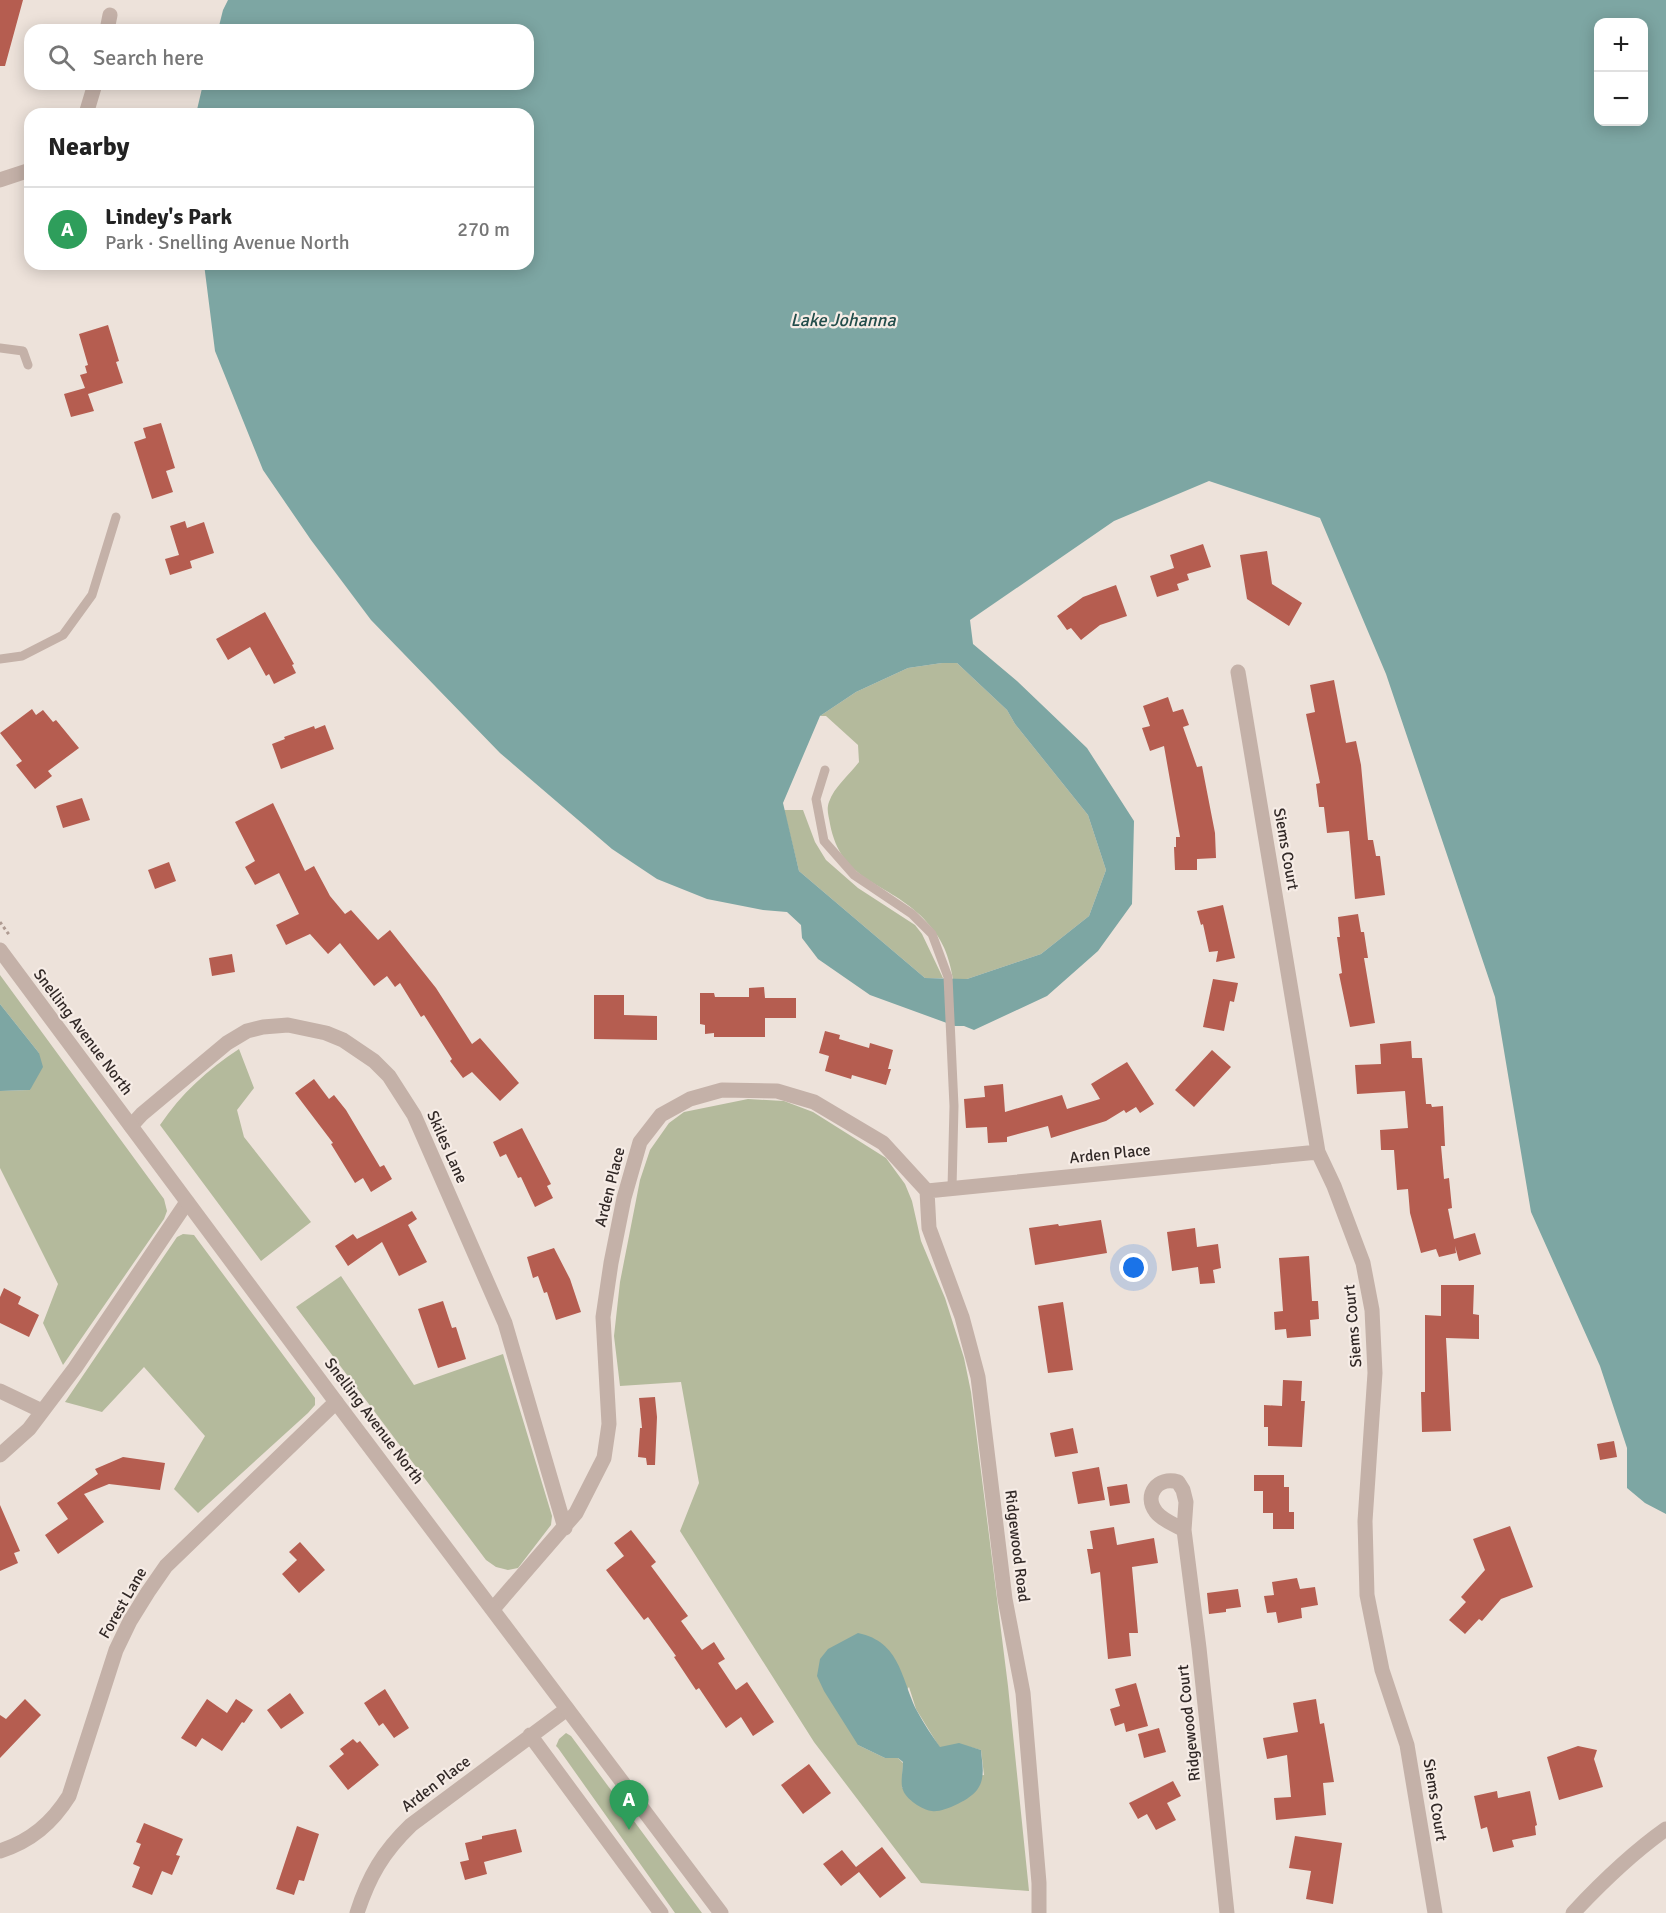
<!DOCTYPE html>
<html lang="en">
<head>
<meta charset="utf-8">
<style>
  :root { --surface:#fff; --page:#f6f6f6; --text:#222; --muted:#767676; --line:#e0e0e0; --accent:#ea580c }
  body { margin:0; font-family:Signika,sans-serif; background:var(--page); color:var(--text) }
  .controls { position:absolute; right:18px; top:18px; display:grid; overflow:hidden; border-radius:12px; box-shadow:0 3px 15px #0003 }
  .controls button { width:54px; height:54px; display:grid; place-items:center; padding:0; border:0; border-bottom:2px solid var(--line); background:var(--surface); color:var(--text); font:30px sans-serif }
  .you { position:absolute; left:1134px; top:1268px; width:21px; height:21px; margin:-15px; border:4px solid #fff; border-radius:50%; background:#1a73e8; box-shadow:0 0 0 9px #1a73e833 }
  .badge { display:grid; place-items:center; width:39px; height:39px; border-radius:50%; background:var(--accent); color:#fff; font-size:20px; font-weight:700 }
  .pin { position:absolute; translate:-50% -50px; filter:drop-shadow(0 2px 3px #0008) }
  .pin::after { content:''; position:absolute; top:32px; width:21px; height:18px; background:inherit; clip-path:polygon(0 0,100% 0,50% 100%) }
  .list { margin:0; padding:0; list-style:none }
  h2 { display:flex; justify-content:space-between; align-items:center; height:78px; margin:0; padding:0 24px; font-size:26px }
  h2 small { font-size:20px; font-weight:400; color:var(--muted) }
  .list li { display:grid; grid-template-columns:39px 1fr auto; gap:18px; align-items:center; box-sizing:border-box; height:84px; padding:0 24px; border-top:2px solid var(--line) }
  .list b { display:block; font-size:22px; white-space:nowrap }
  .list p { margin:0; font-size:20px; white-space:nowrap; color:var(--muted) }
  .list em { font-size:20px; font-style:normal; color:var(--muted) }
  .icon { flex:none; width:33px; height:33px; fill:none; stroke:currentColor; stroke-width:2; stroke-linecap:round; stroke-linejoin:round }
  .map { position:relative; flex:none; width:1666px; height:1913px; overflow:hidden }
  .search { position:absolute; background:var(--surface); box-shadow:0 3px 15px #0003; left:24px; top:24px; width:510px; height:66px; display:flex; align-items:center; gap:15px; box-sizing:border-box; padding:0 21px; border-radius:18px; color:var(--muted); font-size:22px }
  .panel { position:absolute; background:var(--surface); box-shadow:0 3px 15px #0003; left:24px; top:108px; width:510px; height:162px; border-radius:18px }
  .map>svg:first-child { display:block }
</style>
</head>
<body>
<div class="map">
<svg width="1666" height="1913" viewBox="0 0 1666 1913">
  <rect width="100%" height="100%" fill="#ede2da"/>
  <path fill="#b4ba9c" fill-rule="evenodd" d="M 942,663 L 957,663 L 1007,710 L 1015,724 L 1088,815 L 1106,870 L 1089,916 L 1041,954 L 967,979 L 953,979 C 948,951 941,936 920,915 C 884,881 841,881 830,824 C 829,816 826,810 829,802 C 834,787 850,774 859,762 L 858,745 L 826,716 L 820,716 L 856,692 L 908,668 Z
    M 784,810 L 803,810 L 815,842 L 826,860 L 858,888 L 915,925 L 922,934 L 943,978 L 925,978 L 799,871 Z
    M 0,975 L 164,1199 L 167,1211 L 164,1219 L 63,1365 L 43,1323 L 58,1284 L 0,1168 L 0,1091 L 30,1090 L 39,1053 L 0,1004 Z
    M 239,1049 L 254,1088 L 237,1110 L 244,1137 L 311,1222 L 261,1261 L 160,1125 C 181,1094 208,1069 239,1049 Z
    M 748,1099 L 784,1101 L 813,1112 L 886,1158 L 905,1184 L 912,1201 L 921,1241 L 945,1298 L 964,1358 L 971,1392 L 1008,1686 L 1029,1891 L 921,1883 L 814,1742 L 680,1531 L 699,1483 L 681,1382 L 620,1386 L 614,1336 L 620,1282 L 640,1180 L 650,1150 L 669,1123 L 684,1112 ZM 909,1687 L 916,1709 L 940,1748 L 959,1744 L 981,1750 L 984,1775 L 902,1788 L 903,1763 L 898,1758 L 885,1758 L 858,1745 Z
    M 183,1234 L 194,1235 L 315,1398 L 315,1405 L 308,1413 L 198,1513 L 174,1489 L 205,1436 L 144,1367 L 102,1412 L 65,1402 L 177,1237 Z
    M 341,1276 L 414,1385 L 503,1354 L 552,1516 L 551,1525 L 518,1568 L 508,1570 L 496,1567 L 486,1560 L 296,1307 Z
    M 566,1733 L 571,1736 L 702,1913 L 675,1913 L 558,1748 L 556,1746 L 559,1739 Z"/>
  <path fill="#7da6a3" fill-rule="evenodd" d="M 228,0 L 1666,0 L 1666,1514 L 1645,1503 L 1627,1488 L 1627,1448 L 1600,1366 L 1531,1212 L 1495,997 L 1386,674 L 1320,518 L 1209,481 L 1114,521 L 970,620 L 973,644 L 1017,681 L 1087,748 L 1134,821 L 1132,904 L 1098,951 L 1047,996 L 974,1030 L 964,1026 L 955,1026 L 870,995 L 818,959 L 802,938 L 801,925 L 787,912 L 763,910 L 707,899 L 657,879 L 612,849 L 500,753 L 371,620 L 311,540 L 263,470 L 215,351 L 204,264 L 528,264 L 528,114 L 196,114 L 203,84 L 528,84 L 528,30 L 218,30 L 223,10 ZM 1598,22 L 1644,22 L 1644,122 L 1598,122 ZM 942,663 L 957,663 L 1007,710 L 1015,724 L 1088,815 L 1106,870 L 1089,916 L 1041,954 L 967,979 L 925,978 L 799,871 L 783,803 L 820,716 L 856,692 L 908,668 Z
    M 0,1004 L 39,1053 L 43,1067 L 30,1090 L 0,1091 Z
    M 858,1633 C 901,1642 901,1679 917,1711 C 924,1724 932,1736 940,1747 L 959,1743 L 981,1750 C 982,1764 986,1778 977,1790 C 971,1799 943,1813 932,1811 C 922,1810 906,1799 903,1790 C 900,1783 903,1770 903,1762 L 898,1758 L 885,1758 L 858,1745 L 824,1691 L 817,1676 L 820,1659 L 828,1649 Z"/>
  <path fill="#b55d50" d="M 0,0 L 23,0 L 5,66 L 0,66 Z
    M 108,325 L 119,361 L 116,362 L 123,383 L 88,394 L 94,411 L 71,417 L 64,394 L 85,388 L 80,375 L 87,373 L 85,366 L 88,365 L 79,334 Z
    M 161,423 L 175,468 L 166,471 L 173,492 L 152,499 L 134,442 L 146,438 L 143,428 Z
    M 185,521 L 187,528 L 204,522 L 214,553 L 190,561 L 192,568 L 170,575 L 165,559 L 179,555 L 170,526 Z
    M 1203,544 L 1211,567 L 1187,574 L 1189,580 L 1177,584 L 1179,590 L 1157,597 L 1150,576 L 1174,568 L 1170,555 Z
    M 1267,551 L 1272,584 L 1302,603 L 1289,626 L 1247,599 L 1240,555 Z
    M 1116,585 L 1127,616 L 1100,625 L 1081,640 L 1071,628 L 1067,630 L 1057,616 L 1083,597 Z
    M 265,612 L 294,664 L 292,665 L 296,673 L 274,684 L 269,674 L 266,676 L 250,647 L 228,660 L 216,639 Z
    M 1334,680 L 1346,743 L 1356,741 L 1361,765 L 1368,840 L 1373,840 L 1376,856 L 1380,856 L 1385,895 L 1355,899 L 1349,831 L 1327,833 L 1324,807 L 1319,807 L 1316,784 L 1320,783 L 1306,714 L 1315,712 L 1310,685 Z
    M 1168,697 L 1173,712 L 1183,709 L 1189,725 L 1183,727 L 1197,767 L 1202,766 L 1215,833 L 1216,858 L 1197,859 L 1197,870 L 1175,870 L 1174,847 L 1176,847 L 1176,837 L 1180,837 L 1164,746 L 1150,751 L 1142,728 L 1150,726 L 1143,706 Z
    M 32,709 L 36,715 L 43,710 L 53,722 L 56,720 L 79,748 L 48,771 L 52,776 L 35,789 L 16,765 L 22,761 L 0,733 Z
    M 325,725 L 334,749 L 281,769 L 272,744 L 285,739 L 284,737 L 314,726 L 315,729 Z
    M 82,798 L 90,820 L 63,828 L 56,806 Z
    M 273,803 L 305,871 L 314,866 L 330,896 L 345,914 L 351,910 L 378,940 L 390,930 L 436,988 L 472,1044 L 480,1038 L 519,1083 L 500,1101 L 472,1072 L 463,1078 L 450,1061 L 452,1059 L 424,1015 L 421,1017 L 400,983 L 395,987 L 387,976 L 374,986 L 340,943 L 328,954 L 310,934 L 286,945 L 276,925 L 299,914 L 279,873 L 255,885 L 245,867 L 255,861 L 235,822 Z
    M 169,862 L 176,881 L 155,889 L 148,870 Z
    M 1223,905 L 1235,958 L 1216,962 L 1218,951 L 1209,952 L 1203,924 L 1201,925 L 1197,911 Z
    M 1358,914 L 1361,932 L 1364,932 L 1368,958 L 1364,958 L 1375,1023 L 1350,1027 L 1339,974 L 1342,973 L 1337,937 L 1340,937 L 1338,917 Z
    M 232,954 L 235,972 L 212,976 L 209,958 Z
    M 1213,979 L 1238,983 L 1234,1002 L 1230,1001 L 1224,1031 L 1203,1027 Z
    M 764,987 L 765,998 L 796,998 L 796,1018 L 765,1018 L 765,1037 L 714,1037 L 714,1033 L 705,1034 L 705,1025 L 700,1024 L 700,993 L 714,993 L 715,997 L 749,997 L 749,988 Z
    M 594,995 L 624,995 L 624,1015 L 657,1016 L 657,1040 L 594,1039 Z
    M 825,1031 L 840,1035 L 839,1039 L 869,1048 L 870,1043 L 893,1050 L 888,1069 L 891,1069 L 886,1085 L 852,1075 L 851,1079 L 825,1071 L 829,1056 L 819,1053 Z
    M 1411,1041 L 1412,1058 L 1422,1058 L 1426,1104 L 1431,1104 L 1432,1107 L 1443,1106 L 1445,1146 L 1441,1146 L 1444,1179 L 1449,1178 L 1452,1208 L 1448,1209 L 1454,1239 L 1475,1233 L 1481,1254 L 1459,1261 L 1455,1246 L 1456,1253 L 1439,1257 L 1436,1249 L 1421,1253 L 1410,1213 L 1408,1189 L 1397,1190 L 1394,1150 L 1381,1150 L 1380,1130 L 1408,1128 L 1405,1091 L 1357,1094 L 1355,1065 L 1381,1064 L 1380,1044 Z
    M 1212,1050 L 1231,1067 L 1194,1107 L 1175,1090 Z
    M 1127,1062 L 1154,1104 L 1140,1113 L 1136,1107 L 1126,1113 L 1124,1110 L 1106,1121 L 1051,1138 L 1048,1126 L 1007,1137 L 1007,1142 L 988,1143 L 987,1127 L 966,1128 L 964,1099 L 985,1097 L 984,1086 L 1003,1084 L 1005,1112 L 1062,1095 L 1067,1109 L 1100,1099 L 1091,1084 Z
    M 314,1079 L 329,1099 L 334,1095 L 346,1110 L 380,1167 L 384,1165 L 392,1179 L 371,1192 L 363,1178 L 355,1183 L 331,1144 L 333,1143 L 295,1093 Z
    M 522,1128 L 551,1184 L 547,1186 L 553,1198 L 535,1207 L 521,1177 L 518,1178 L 506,1154 L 500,1157 L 493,1142 Z
    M 412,1211 L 417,1219 L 408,1225 L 427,1262 L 399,1276 L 382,1242 L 348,1266 L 335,1246 L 353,1234 L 357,1239 Z
    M 1101,1220 L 1107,1253 L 1035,1265 L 1029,1228 L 1058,1224 L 1059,1226 Z
    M 1195,1228 L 1197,1247 L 1218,1244 L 1221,1268 L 1213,1270 L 1215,1283 L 1200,1284 L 1198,1267 L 1172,1271 L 1167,1232 Z
    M 554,1248 L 570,1279 L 581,1312 L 556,1320 L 547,1292 L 544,1293 L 538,1276 L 533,1278 L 527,1257 Z
    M 1309,1256 L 1312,1301 L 1318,1301 L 1319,1319 L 1310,1320 L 1311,1336 L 1287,1338 L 1286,1329 L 1275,1330 L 1274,1312 L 1283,1311 L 1279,1258 Z
    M 1441,1285 L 1474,1285 L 1473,1314 L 1479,1315 L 1479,1339 L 1446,1338 L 1451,1431 L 1422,1432 L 1421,1392 L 1425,1392 L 1425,1315 L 1441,1316 Z
    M 4,1288 L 21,1297 L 18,1304 L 39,1315 L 29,1337 L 0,1323 L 0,1297 Z
    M 443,1301 L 452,1328 L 456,1327 L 466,1359 L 438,1368 L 418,1309 Z
    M 1063,1302 L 1073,1370 L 1048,1373 L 1038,1306 Z
    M 1283,1380 L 1302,1381 L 1301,1401 L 1305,1401 L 1302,1447 L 1268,1446 L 1268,1427 L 1264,1427 L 1264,1405 L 1282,1406 Z
    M 655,1397 L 657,1417 L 655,1465 L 647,1465 L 646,1458 L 638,1457 L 640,1428 L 642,1428 L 639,1398 Z
    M 1073,1428 L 1078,1453 L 1055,1457 L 1050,1433 Z
    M 1614,1441 L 1617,1457 L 1600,1460 L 1597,1444 Z
    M 123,1457 L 165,1463 L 160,1490 L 109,1484 L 84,1494 L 104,1522 L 58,1554 L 45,1535 L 68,1519 L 57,1503 L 98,1474 L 95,1469 Z
    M 1099,1467 L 1105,1500 L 1078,1504 L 1072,1472 Z
    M 1254,1475 L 1284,1475 L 1284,1487 L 1289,1487 L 1289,1512 L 1294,1512 L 1294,1529 L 1273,1529 L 1273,1513 L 1263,1513 L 1263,1491 L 1254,1491 Z
    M 1127,1484 L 1130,1503 L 1110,1506 L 1107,1487 Z
    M 0,1505 L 20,1551 L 14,1553 L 18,1563 L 0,1571 Z
    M 1510,1526 L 1533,1587 L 1501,1599 L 1482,1621 L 1479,1619 L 1465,1634 L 1449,1620 L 1466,1602 L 1461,1597 L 1485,1570 L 1473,1539 Z
    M 1114,1527 L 1117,1545 L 1154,1538 L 1158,1563 L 1132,1567 L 1138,1633 L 1129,1633 L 1131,1656 L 1108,1659 L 1100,1572 L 1091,1574 L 1087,1549 L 1093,1549 L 1090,1531 Z
    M 631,1530 L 656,1562 L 651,1566 L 688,1616 L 681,1621 L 702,1650 L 714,1642 L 725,1659 L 718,1663 L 736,1690 L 747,1682 L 774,1722 L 753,1736 L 741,1717 L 726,1728 L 699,1688 L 696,1690 L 674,1657 L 676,1656 L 648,1617 L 644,1620 L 606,1570 L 624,1556 L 614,1543 Z
    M 300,1542 L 325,1570 L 299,1593 L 282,1574 L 297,1560 L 289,1552 Z
    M 1297,1578 L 1300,1589 L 1315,1587 L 1318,1605 L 1301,1608 L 1302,1618 L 1278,1623 L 1276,1612 L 1267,1613 L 1264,1596 L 1274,1595 L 1272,1582 Z
    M 1238,1589 L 1241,1607 L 1226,1609 L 1226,1612 L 1209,1614 L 1207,1593 Z
    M 1136,1683 L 1148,1726 L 1126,1732 L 1124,1723 L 1115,1726 L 1110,1709 L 1120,1706 L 1115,1689 Z
    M 385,1689 L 409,1728 L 394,1738 L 383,1723 L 379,1726 L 364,1703 Z
    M 290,1693 L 304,1713 L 281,1729 L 267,1710 Z
    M 25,1699 L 41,1715 L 0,1758 L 0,1715 L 6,1719 Z
    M 207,1699 L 227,1713 L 236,1699 L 253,1710 L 244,1723 L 242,1722 L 222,1751 L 202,1738 L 196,1747 L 181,1738 Z
    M 1316,1699 L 1320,1724 L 1324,1723 L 1334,1782 L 1323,1783 L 1326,1815 L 1276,1820 L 1274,1798 L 1291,1797 L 1287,1755 L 1267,1759 L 1263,1738 L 1298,1732 L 1293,1703 Z
    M 1159,1728 L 1166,1752 L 1144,1758 L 1138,1734 Z
    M 353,1739 L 357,1743 L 360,1741 L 379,1765 L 348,1790 L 329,1766 L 344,1754 L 340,1749 Z
    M 1578,1746 L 1597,1750 L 1594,1759 L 1603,1787 L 1559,1800 L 1547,1757 Z
    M 809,1764 L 831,1793 L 803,1814 L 781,1785 Z
    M 1173,1781 L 1181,1796 L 1167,1803 L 1176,1820 L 1156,1830 L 1147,1814 L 1138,1819 L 1129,1803 Z
    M 1497,1791 L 1498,1798 L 1530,1791 L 1537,1825 L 1535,1826 L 1536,1835 L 1512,1840 L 1514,1847 L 1493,1852 L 1487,1827 L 1481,1829 L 1474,1796 Z
    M 144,1823 L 183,1839 L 176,1855 L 180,1856 L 172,1875 L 162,1871 L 152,1895 L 132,1887 L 140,1867 L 133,1864 L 141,1844 L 136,1842 Z
    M 297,1826 L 319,1834 L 304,1881 L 299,1880 L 294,1895 L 276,1889 Z
    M 516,1829 L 522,1852 L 484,1862 L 487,1874 L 465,1880 L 460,1862 L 469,1860 L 465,1843 L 482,1839 L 482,1836 Z
    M 1295,1836 L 1342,1843 L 1333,1904 L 1306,1899 L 1311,1871 L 1289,1868 Z
    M 882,1847 L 906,1878 L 880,1898 L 859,1872 L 841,1886 L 823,1864 L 842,1850 L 856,1867 Z"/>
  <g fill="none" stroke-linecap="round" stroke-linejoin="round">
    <path stroke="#af9b92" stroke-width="3" stroke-dasharray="3 3" stroke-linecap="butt" d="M 0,922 L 10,936"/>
    <path stroke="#c4b1a8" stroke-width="9" d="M 0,348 L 23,351 L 28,365
      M 0,659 L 22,656 L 63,635 L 92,595 L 116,517
      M 825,770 L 816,799 L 824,841 L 854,875 L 912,914 L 932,934 L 948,977 L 954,1106 L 952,1188"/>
    <path stroke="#c4b1a8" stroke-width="15" d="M 107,30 L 110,15
      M 86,114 L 95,84
      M 0,180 L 30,170
      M 1238,672 L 1318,1152 L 1334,1186 L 1363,1263 L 1372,1310 L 1375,1373 L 1365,1521 L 1367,1595 L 1382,1670 L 1407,1745 L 1435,1913
      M 131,1126 L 142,1114 L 227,1043 L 247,1031 L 263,1027 L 288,1025 L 326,1033 L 343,1040 L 374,1061 L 389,1076 L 414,1115 L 505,1323 L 565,1528
      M 927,1191 L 929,1228 L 962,1317 L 978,1377 L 1005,1599 L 1023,1693 L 1039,1883 L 1039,1913
      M 0,1391 L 42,1411
      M 0,1455 L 29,1429 L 75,1368 L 187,1202
      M 1184,1530 C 1175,1525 1162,1520 1156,1512 C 1143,1495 1158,1476 1178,1482 L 1183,1490 L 1186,1502 L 1184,1530 L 1199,1648 L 1227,1913
      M 493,1609 L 576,1513 L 604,1458 L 609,1424 L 603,1317 L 611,1263 L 624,1198 L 640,1142 L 661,1115 L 690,1099 L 722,1090 L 777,1091 L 814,1102 L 883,1143 L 927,1191 L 1318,1152
      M 530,1735 L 661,1913
      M 0,1851 C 31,1841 52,1823 69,1796 L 116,1650 L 130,1621 L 148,1592 L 166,1566 L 336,1402
      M 357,1913 C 369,1876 383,1852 411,1825 L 567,1709"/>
    <path stroke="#c4b1a8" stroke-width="15" d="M 0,950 L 336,1402 L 721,1913
      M 1573,1913 C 1602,1882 1632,1853 1666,1829"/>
  </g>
  <g text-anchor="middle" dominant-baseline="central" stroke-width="4.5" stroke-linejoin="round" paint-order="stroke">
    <g font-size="16" fill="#322927" stroke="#f6ece6">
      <text transform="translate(1286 849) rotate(80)">Siems Court</text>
      <text transform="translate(83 1032) rotate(53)">Snelling Avenue North</text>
      <text transform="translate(447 1147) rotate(66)">Skiles Lane</text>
      <text transform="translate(1110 1154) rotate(-6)">Arden Place</text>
      <text transform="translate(610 1187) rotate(-76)">Arden Place</text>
      <text transform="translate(1353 1326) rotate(-95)">Siems Court</text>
      <text transform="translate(374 1421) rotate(53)">Snelling Avenue North</text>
      <text transform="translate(1017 1546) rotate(83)">Ridgewood Road</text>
      <text transform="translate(123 1603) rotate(-60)">Forest Lane</text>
      <text transform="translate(1189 1723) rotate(-96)">Ridgewood Court</text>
      <text transform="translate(436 1784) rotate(-37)">Arden Place</text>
      <text transform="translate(1435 1800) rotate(81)">Siems Court</text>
    </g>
    <g font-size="18" font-style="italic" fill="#224d4b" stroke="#f6ece6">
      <text x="843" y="320">Lake Johanna</text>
    </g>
  </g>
</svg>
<div class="controls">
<button>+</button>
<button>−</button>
</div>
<div class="you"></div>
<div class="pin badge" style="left:629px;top:1830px;background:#2e9e5b">A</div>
<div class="search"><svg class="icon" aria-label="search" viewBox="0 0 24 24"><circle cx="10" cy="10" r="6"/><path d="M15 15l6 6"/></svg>Search here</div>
<section class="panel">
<h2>Nearby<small></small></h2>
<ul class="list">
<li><span class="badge" style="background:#2e9e5b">A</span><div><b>Lindey's Park</b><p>Park · Snelling Avenue North</p></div><em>270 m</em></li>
</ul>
</section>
</div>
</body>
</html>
